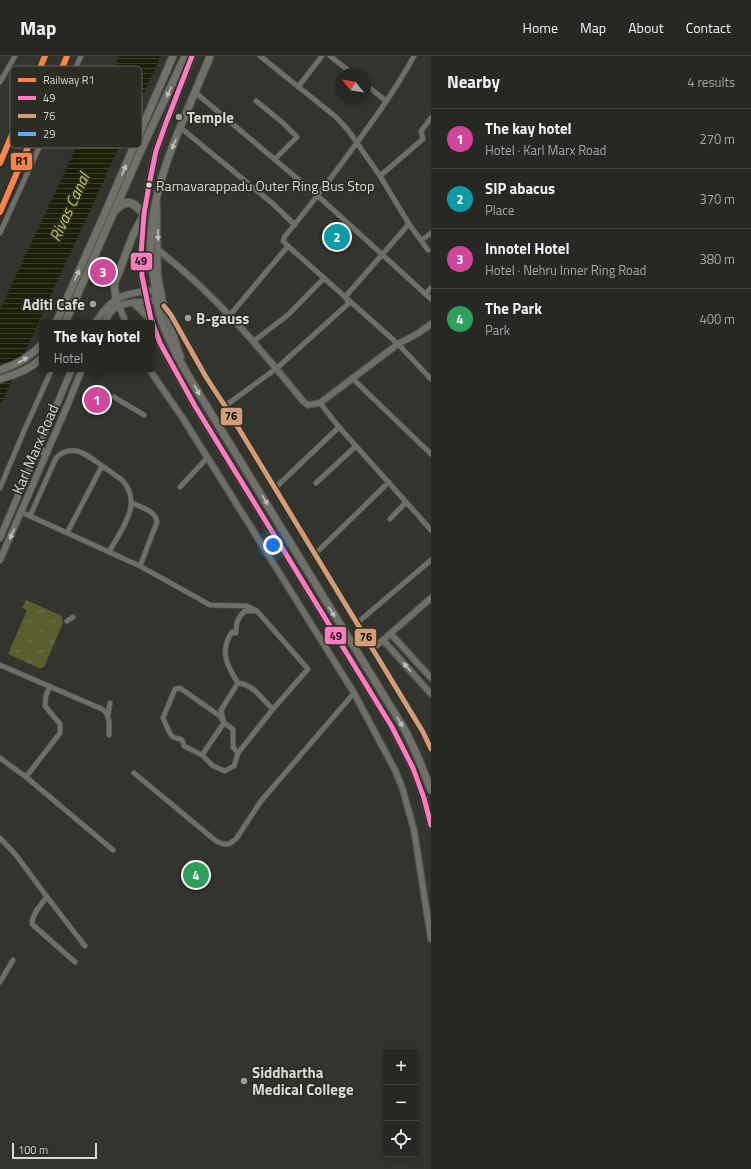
<!DOCTYPE html>
<html lang="en">
<head>
<meta charset="utf-8">
<style>
  :root { --surface:#272723; --page:#2f2f2b; --text:#f1f3f6; --muted:#a4a5a6; --line:#434441; --accent:#8c9099 }
  body { margin:0; font-family:"Titillium Web",sans-serif; background:var(--page); color:var(--text) }
  .controls { position:absolute; right:12px; bottom:12px; display:grid; overflow:hidden; border-radius:4px; box-shadow:0 2px 6px #0003 }
  .controls button { width:36px; height:36px; display:grid; place-items:center; padding:0; border:0; border-bottom:1px solid var(--line); background:var(--surface); color:var(--text); font:20px sans-serif }
  .compass { position:absolute; left:335px; top:12px; width:36px; height:36px; border-radius:50%; background:var(--surface); box-shadow:0 2px 6px #0003; rotate:300deg }
  .scale { position:absolute; left:12px; bottom:10px; width:85px; box-sizing:border-box; padding-left:4px; border:2px solid #d9d9d4; border-top:0; font-size:11px; line-height:14px; white-space:nowrap; color:#d9d9d4; -webkit-text-stroke:3px #2b2c23; paint-order:stroke }
  .you { position:absolute; left:273px; top:489px; width:14px; height:14px; margin:-10px; border:3px solid #fff; border-radius:50%; background:#1a73e8; box-shadow:0 0 0 6px #1a73e833 }
  .badge { display:grid; place-items:center; width:26px; height:26px; border-radius:50%; background:var(--accent); color:#fff; font-size:13px; font-weight:700 }
  .pin { position:absolute; translate:-50% -50%; border:2px solid #fff; box-shadow:0 1px 4px #0006 }
  .popup { position:absolute; left:39px; top:264px; width:116px; height:52px; box-sizing:border-box; display:grid; place-content:center; border-radius:4px; background:var(--surface); filter:drop-shadow(0 1px 3px #0005); font-size:13px; white-space:nowrap; color:var(--muted) }
  .popup b { font-size:15px; color:var(--text) }
  .popup::after { content:''; position:absolute; left:50%; top:100%; margin-left:-8px; border:8px solid transparent; border-top-color:var(--surface) }
  .list { margin:0; padding:0; list-style:none }
  h2 { display:flex; justify-content:space-between; align-items:center; height:52px; margin:0; padding:0 16px; font-size:17px }
  h2 small { font-size:13px; font-weight:400; color:var(--muted) }
  .list li { display:grid; grid-template-columns:26px 1fr auto; gap:12px; align-items:center; box-sizing:border-box; height:60px; padding:0 16px; border-top:1px solid var(--line) }
  .list b { display:block; font-size:15px; white-space:nowrap }
  .list p { margin:0; font-size:13px; white-space:nowrap; color:var(--muted) }
  .list em { font-size:13px; font-style:normal; color:var(--muted) }
  .icon { flex:none; width:22px; height:22px; fill:none; stroke:currentColor; stroke-width:2; stroke-linecap:round; stroke-linejoin:round }
  .map { position:relative; flex:none; width:431px; height:1113px; overflow:hidden }
  header { display:flex; align-items:center; gap:24px; box-sizing:border-box; height:56px; padding:0 20px; background:var(--surface); border-bottom:1px solid var(--line) }
  header strong { font-size:19px }
  nav { display:flex; gap:22px; margin-inline-start:auto; font-size:14px }
  main { display:flex }
  aside { flex:1; background:var(--surface) }
  .map>svg:first-child { display:block }
</style>
</head>
<body>
<header>
<strong>Map</strong>
<nav><a>Home</a><a>Map</a><a>About</a><a>Contact</a></nav>
</header>
<main>
<div class="map">
<svg width="431" height="1113" viewBox="0 0 431 1113">
  <defs>
    <pattern id="grass-tufts" width="24" height="20" patternUnits="userSpaceOnUse"><rect width="24" height="20" fill="#5b5d2c"/><path d="M3 7l-1-3M5 7V3M7 7l1-3M15 17l-1-3M17 17v-4M19 17l1-3" fill="none" stroke="#72744a"/></pattern>
    <pattern id="water-rules" width="6" height="5" patternUnits="userSpaceOnUse"><rect width="6" height="5" fill="#1d1e08"/><path d="M0 2.5h6" fill="none" stroke="#3d3e2b"/></pattern>
  </defs>
  <rect width="100%" height="100%" fill="#34342f"/>
  <path fill="url(#grass-tufts)" d="M 26,544 L 62,560 L 63,567 L 44,611 L 39,612 L 8,598 L 27,554 L 22,552 Z"/>
  <path fill="url(#water-rules)" d="M 119,0 L 161,0 L 0,350 L 0,254 Z"/>
  <g fill="none" stroke-linecap="round" stroke-linejoin="round">
    <g stroke="#51514d" stroke-width="6">
      <path id="minor" d="M 260,0 L 336,61 L 348,74 L 380,120 L 409,168 L 428,194
        M 330,0 L 353,18
        M 0,26 L 15,0
        M 365,28 L 386,45
        M 298,31 L 322,0
        M 196,37 L 318,140 L 431,243
        M 256,45 L 282,66 L 297,81 L 275,103
        M 181,72 L 272,147 L 295,169
        M 380,120 L 423,83 L 421,75 L 431,62
        M 0,177 L 81,0
        M 422,184 L 431,177
        M 288,190 L 398,288 L 431,323
        M 425,238 L 431,232
        M 230,259 L 288,190 L 283,185 L 285,180 C 309,152 331,122 353,92 C 375,62 396,33 414,0
        M 254,285 L 289,258 L 324,222
        M 352,322 L 431,398
        M 114,341 L 144,359
        M 320,347 L 339,371 L 431,474
        M 225,350 L 277,312 L 349,247 L 345,241 L 409,168
        M 316,427 L 356,390
        M 180,431 L 207,402
        M 0,432 L 24,375 L 52,313
        M 274,433 L 339,371
        M 132,447 C 142,452 155,454 157,466 L 140,510
        M 21,456 L 140,510 L 210,549 L 247,550 L 257,555 L 308,613 L 273,653 C 261,643 255,629 238,627 C 227,610 219,595 232,576 L 236,577 C 236,567 238,561 245,555 L 257,555
        M 30,460 L 56,402 C 72,386 87,399 101,409 C 108,414 115,419 122,424 C 144,447 121,474 109,496
        M 390,463 L 406,446
        M 67,477 L 102,410
        M 314,499 L 389,426
        M 67,565 L 73,561
        M 356,568 L 431,504
        M 0,609 L 102,653 C 111,659 109,669 109,679
        M 238,627 L 221,654 L 224,667 L 233,673 L 233,691 L 238,697 L 273,653
        M 108,659 L 110,647
        M 202,699 L 184,690 C 182,679 177,685 172,680 C 170,679 165,666 163,662 L 175,633 L 180,632 L 220,660 L 224,667 L 202,699 L 213,710 L 225,715 L 234,710 L 238,697
        M 0,702 L 26,721 L 113,794
        M 134,717 L 216,785 L 223,788 L 229,788 L 236,783 L 261,745 L 354,637
        M 26,721 L 60,677 L 60,668 L 45,650 L 46,639 L 50,630
        M 0,782 L 16,799 L 47,841 L 85,890
        M 47,841 C 40,850 32,858 32,868 L 75,906
        M 0,926 L 13,904"/>
    </g>
    <g stroke="#51514d" stroke-width="8">
      <path id="tertiary" d="M 157,149 L 158,219 L 164,250 L 181,301
        M 158,194 C 214,237 259,291 303,345 L 308,349 L 320,347 L 398,288 L 417,278 L 431,268
        M 116,242 L 126,267
        M 164,250 L 171,259 L 206,321 L 225,350 L 423,676 L 431,693
        M 149,313 L 182,361 L 221,423 L 354,637 L 395,714 L 402,731 L 414,774 L 431,883
        M 391,578 L 431,622
        M 383,584 L 431,638
        M 372,593 L 383,584 L 431,542"/>
    </g>
    <g stroke="#51514d" stroke-width="8">
      <path id="secondary" d="M 95,267 C 112,240 124,237 155,234
        M 104,267 C 107,263 109,257 113,254 C 123,244 144,247 156,244
        M 0,482 L 72,313
        M 0,504 L 68,348 L 82,313"/>
    </g>
    <g stroke="#51514d" stroke-width="9">
      <path id="primary" d="M 192,0 L 166,67 L 156,95 L 150,124 L 144,158 L 141,198 L 142,220 L 151,263 L 160,287 L 195,350 L 392,671 L 413,712 L 424,742 L 431,769
        M 210,0 C 189,54 158,111 152,169 C 149,190 151,210 155,230 C 156,242 158,254 162,266 C 171,291 185,314 198,336 L 405,674 L 417,699 L 431,734
        M 116,242 L 114,229 L 133,179 L 142,162
        M 56,267 L 108,150 L 173,0
        M 65,267 L 143,90 L 185,0
        M 0,314 C 17,309 30,301 42,288
        M 0,323 C 16,319 30,313 42,302
        M 38,393 L 46,397"/>
    </g>
    <g stroke="#51514d" stroke-width="10">
      <path id="trunk" d="M 115,154 C 128,141 134,147 144,158
        M 135,247 L 151,263"/>
    </g>
    <use href="#minor" stroke="#6e6f6a" stroke-width="4.5"/>
    <use href="#tertiary" stroke="#6e6f6a" stroke-width="5.5"/>
    <use href="#secondary" stroke="#6e6f6a" stroke-width="6"/>
    <use href="#primary" stroke="#707168" stroke-width="7"/>
    <use href="#trunk" stroke="#6d6e64" stroke-width="8"/>
    <g stroke="#2b2c23" stroke-width="8">
      <path id="bus-1" d="M 192,0 L 166,67 L 156,95 L 150,124 L 144,158 L 141,198 L 142,220 L 151,263 L 160,287 L 195,350 L 392,671 L 413,712 L 424,742 L 431,769"/>
    </g>
    <g stroke="#2b2c23" stroke-width="8">
      <path id="bus-2" d="M 164,250 L 171,259 L 206,321 L 225,350 L 423,676 L 431,693"/>
    </g>
    <use href="#bus-1" stroke="#fe7ac1" stroke-width="5"/>
    <use href="#bus-2" stroke="#d39c74" stroke-width="5"/>
    <g stroke="#2b2c23" stroke-width="9">
      <path id="rail-1" d="M 0,107 L 45,0
        M 0,156 L 67,0"/>
    </g>
    <use href="#rail-1" stroke="#f8844c" stroke-width="6"/>
  </g>
  <defs><path id="oneway-solid" d="M-6-.8H1V-3.2L6.5 0L1 3.2V.8H-6Z"/></defs>
  <g fill="#bfbfb9">
    <use href="#oneway-solid" transform="translate(169 36) rotate(115)"/>
    <use href="#oneway-solid" transform="translate(174 88) rotate(113)"/>
    <use href="#oneway-solid" transform="translate(124 114) rotate(-67)"/>
    <use href="#oneway-solid" transform="translate(77 219) rotate(-66)"/>
    <use href="#oneway-solid" transform="translate(23 304) rotate(-30)"/>
    <use href="#oneway-solid" transform="translate(197 334) rotate(60)"/>
    <use href="#oneway-solid" transform="translate(265 444) rotate(59)"/>
    <use href="#oneway-solid" transform="translate(332 556) rotate(59)"/>
    <use href="#oneway-solid" transform="translate(400 666) rotate(60)"/>
  </g>
  <g fill="#bebeba">
    <use href="#oneway-solid" transform="translate(158 179) rotate(90)"/>
    <use href="#oneway-solid" transform="translate(12 478) rotate(114)"/>
    <use href="#oneway-solid" transform="translate(407 611) rotate(-131)"/>
  </g>
  <g fill="#9f9f9a" stroke="#2b2c23" stroke-width="1.5">
    <circle cx="179" cy="61" r="4"/>
    <circle cx="93" cy="248" r="4"/>
    <circle cx="188" cy="262" r="4"/>
    <circle cx="244" cy="1025" r="4"/>
  </g>
  <circle fill="#d9d9d4" stroke="#2b2c23" stroke-width="1.5" cx="149" cy="129" r="3.5"/>
  <g text-anchor="middle" dominant-baseline="central" stroke-width="3.5" stroke-linejoin="round" paint-order="stroke">
    <g font-size="14" fill="#d9d9d4" stroke="#2b2c23" text-anchor="start">
      <text x="156" y="129">Ramavarappadu Outer Ring Bus Stop</text>
    </g>
    <g font-size="15" font-weight="bold" fill="#d9d9d4" stroke="#2b2c23" text-anchor="start">
      <text x="187" y="61">Temple</text>
      <text x="85" y="248" text-anchor="end">Aditi Cafe</text>
      <text x="196" y="262">B-gauss</text>
      <text x="252" y="1016">Siddhartha<tspan x="252" dy="17">Medical College</tspan></text>
    </g>
    <g font-size="15" fill="#d9d9d4" stroke="#2b2c23">
      <text transform="translate(35 393) rotate(-67)">Karl Marx Road</text>
    </g>
    <g font-size="16" font-style="italic" fill="#c1c659" stroke="#2b2c23">
      <text transform="translate(69 151) rotate(-65)">Rivas Canal</text>
    </g>
  </g>
  <rect x="10" y="10" width="132" height="82" rx="6" fill="#2b2c23" stroke="#5f6058" stroke-width="1"/>
  <rect x="18" y="22" width="18" height="4" fill="#f8844c"/>
  <rect x="18" y="40" width="18" height="4" fill="#fe7ac1"/>
  <rect x="18" y="58" width="18" height="4" fill="#d39c74"/>
  <rect x="18" y="76" width="18" height="4" fill="#60acee"/>
  <g font-size="11" fill="#d9d9d4">
    <text x="43" y="28">Railway R1</text>
    <text x="43" y="46">49</text>
    <text x="43" y="64">76</text>
    <text x="43" y="82">29</text>
  </g>
  <g stroke="#2b2c23" stroke-width="1.5">
    <rect x="10" y="96" width="23" height="19" rx="4" fill="#f8844c"/>
    <rect x="130" y="196" width="23" height="19" rx="4" fill="#fe7ac1"/>
    <rect x="220" y="351" width="23" height="19" rx="4" fill="#d39c74"/>
    <rect x="324" y="570" width="23" height="19" rx="4" fill="#fe7ac1"/>
    <rect x="354" y="572" width="23" height="19" rx="4" fill="#d39c74"/>
  </g>
  <g font-size="11" text-anchor="middle" font-weight="bold" fill="#111">
    <text x="22" y="109">R1</text>
    <text x="141" y="209">49</text>
    <text x="231" y="364">76</text>
    <text x="336" y="584">49</text>
    <text x="366" y="585">76</text>
  </g>
</svg>
<div class="controls">
<button>+</button>
<button>−</button>
<button><svg class="icon" aria-label="locate" viewBox="0 0 24 24"><circle cx="12" cy="12" r="6"/><path d="M12 2v4M12 18v4M2 12h4M18 12h4"/></svg></button>
</div>
<svg class="compass" viewBox="-18 -18 36 36"><path d="M0-13l5 13h-10z" fill="#e53935"/><path d="M0 13l5-13h-10z" fill="#a4a5a6"/></svg>
<div class="scale">100 m</div>
<div class="you"></div>
<div class="pin badge" style="left:97px;top:344px;background:#d1479c">1</div>
<div class="popup"><b>The kay hotel</b>Hotel</div>
<div class="pin badge" style="left:337px;top:181px;background:#0f9aa8">2</div>
<div class="pin badge" style="left:103px;top:216px;background:#d1479c">3</div>
<div class="pin badge" style="left:196px;top:819px;background:#2e9e5b">4</div>
</div>
<aside>
<h2>Nearby<small>4 results</small></h2>
<ul class="list">
<li><span class="badge" style="background:#d1479c">1</span><div><b>The kay hotel</b><p>Hotel · Karl Marx Road</p></div><em>270 m</em></li>
<li><span class="badge" style="background:#0f9aa8">2</span><div><b>SIP abacus</b><p>Place</p></div><em>370 m</em></li>
<li><span class="badge" style="background:#d1479c">3</span><div><b>Innotel Hotel</b><p>Hotel · Nehru Inner Ring Road</p></div><em>380 m</em></li>
<li><span class="badge" style="background:#2e9e5b">4</span><div><b>The Park</b><p>Park</p></div><em>400 m</em></li>
</ul>
</aside>
</main>
</body>
</html>
